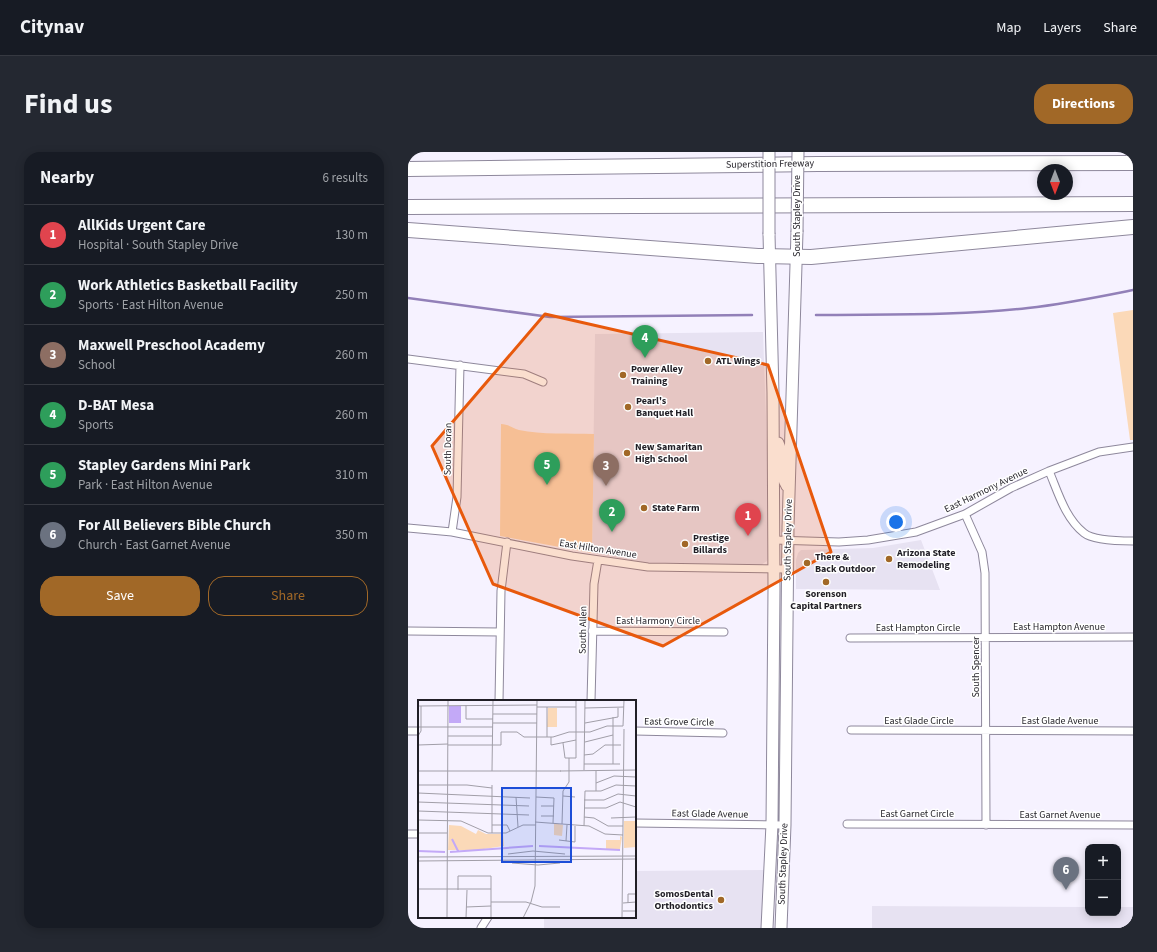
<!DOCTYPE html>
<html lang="en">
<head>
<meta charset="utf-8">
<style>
  :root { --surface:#171b24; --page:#242831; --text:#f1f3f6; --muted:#9ea1a6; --line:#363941; --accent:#a16827 }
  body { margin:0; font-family:"Source Sans 3",sans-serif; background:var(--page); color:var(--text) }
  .controls { position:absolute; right:12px; bottom:12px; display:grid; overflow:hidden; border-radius:8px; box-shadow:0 2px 10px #0003 }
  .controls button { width:36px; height:36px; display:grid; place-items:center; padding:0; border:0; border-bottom:1px solid var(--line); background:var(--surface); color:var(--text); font:20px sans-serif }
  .compass { position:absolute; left:629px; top:12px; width:36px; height:36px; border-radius:50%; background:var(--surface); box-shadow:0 2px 10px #0003; rotate:180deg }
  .you { position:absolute; left:488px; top:370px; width:14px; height:14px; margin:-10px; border:3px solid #fff; border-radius:50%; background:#1a73e8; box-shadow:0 0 0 6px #1a73e833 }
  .badge { display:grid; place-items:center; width:26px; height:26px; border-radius:50%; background:var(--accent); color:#fff; font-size:13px; font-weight:700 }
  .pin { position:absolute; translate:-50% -33px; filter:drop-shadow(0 1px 2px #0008) }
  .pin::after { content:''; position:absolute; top:21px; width:14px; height:12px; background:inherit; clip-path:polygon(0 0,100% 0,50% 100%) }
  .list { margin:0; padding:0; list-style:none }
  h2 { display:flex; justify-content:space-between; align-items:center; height:52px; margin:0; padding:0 16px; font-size:17px }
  h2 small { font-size:13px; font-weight:400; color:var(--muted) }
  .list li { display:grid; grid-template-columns:26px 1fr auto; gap:12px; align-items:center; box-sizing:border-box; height:60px; padding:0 16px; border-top:1px solid var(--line) }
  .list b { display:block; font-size:15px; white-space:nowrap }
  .list p { margin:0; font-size:13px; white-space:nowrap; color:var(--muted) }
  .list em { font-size:13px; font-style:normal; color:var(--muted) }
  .actions { display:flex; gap:8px; padding:12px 16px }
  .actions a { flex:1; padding:9px 0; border:1px solid var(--accent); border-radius:16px; text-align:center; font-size:14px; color:var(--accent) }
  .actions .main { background:var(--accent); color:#fff }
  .map { position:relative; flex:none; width:725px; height:776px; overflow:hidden; border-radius:16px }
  header { display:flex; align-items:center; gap:24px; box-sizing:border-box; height:56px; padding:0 20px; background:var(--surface); border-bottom:1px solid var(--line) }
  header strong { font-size:19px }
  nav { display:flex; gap:22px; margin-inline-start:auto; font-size:14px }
  .intro { display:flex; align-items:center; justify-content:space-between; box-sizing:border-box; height:96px; padding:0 24px }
  h1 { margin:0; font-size:28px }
  .button { padding:10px 18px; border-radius:16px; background:var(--accent); color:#fff; font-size:14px; font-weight:700 }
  main { display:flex; gap:24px; padding:0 24px }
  aside { flex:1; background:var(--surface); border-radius:16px; box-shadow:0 2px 10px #0003 }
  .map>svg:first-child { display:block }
</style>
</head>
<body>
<header>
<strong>Citynav</strong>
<nav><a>Map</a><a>Layers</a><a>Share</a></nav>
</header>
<div class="intro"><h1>Find us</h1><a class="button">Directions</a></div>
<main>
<aside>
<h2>Nearby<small>6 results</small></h2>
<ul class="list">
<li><span class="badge" style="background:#e0444e">1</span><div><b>AllKids Urgent Care</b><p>Hospital · South Stapley Drive</p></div><em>130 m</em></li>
<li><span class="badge" style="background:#2e9e5b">2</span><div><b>Work Athletics Basketball Facility</b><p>Sports · East Hilton Avenue</p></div><em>250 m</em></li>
<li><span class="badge" style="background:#8d6e63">3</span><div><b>Maxwell Preschool Academy</b><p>School</p></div><em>260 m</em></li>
<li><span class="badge" style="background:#2e9e5b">4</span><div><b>D-BAT Mesa</b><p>Sports</p></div><em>260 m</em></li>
<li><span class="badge" style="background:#2e9e5b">5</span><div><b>Stapley Gardens Mini Park</b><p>Park · East Hilton Avenue</p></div><em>310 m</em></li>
<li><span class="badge" style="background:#6b7280">6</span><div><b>For All Believers Bible Church</b><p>Church · East Garnet Avenue</p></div><em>350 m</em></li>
</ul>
<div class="actions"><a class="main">Save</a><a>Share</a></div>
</aside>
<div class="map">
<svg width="725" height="776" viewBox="0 0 725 776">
  <rect width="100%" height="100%" fill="#f6f2ff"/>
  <path fill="#e7e2f2" d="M 355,180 L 360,322 L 361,405 L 359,409 L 353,413 L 235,411 L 184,401 L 187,182 Z
    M 513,388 L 532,438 L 388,437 L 388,408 L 390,401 L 393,398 L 465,396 Z
    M 358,718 L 353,776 L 136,776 L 136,765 L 227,765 L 227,719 Z
    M 464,754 L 680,755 L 680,761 L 710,761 L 710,755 L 725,755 L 725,776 L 464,776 Z"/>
  <path fill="#fbd9b8" d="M 725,158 L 725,288 L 722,288 L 705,161 Z
    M 93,272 C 100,272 104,276 111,278 C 134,283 161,281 186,282 L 184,401 L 92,384 Z"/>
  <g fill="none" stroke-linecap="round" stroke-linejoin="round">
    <path stroke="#9280b8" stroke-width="2.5" d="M 0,146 L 142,165 L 344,163
      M 408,163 C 478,162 550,164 620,156 C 656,152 690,145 725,138"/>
    <g stroke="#8e889c" stroke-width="9">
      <path id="street" d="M 0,207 L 116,222 L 135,230
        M 641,319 C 650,340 657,366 676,381 C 686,389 713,389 725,389
        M 557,362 L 574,400 L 577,421 L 578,673
        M 0,376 L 44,380 L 164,404 L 240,415 L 379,417
        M 44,380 L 49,345 L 52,213
        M 366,388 L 431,390 L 460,388 L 508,380 L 557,362 L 603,336 L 641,319 L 691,300 L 725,295
        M 0,479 L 92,480
        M 184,479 L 316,480
        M 442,486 L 725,485
        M 91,549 L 93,439 L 99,390
        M 183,549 L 186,432 L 190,408
        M 443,578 L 725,579
        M 0,579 L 11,579
        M 227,579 L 315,581
        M 227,671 L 377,673
        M 439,672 L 725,673
        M 0,682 L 11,682
        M 73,776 L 80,765"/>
    </g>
    <g stroke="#8e889c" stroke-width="13">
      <path id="secondary" d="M 370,291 C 377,305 370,320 379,334
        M 359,776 L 364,672 L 366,437 L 365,241 L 361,82
        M 373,776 L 377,673 L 380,375 L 389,80"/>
    </g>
    <g stroke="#8e889c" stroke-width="16">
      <path id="highway" d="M 0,17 L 410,12 L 725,11
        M 0,55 L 725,52
        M 0,78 L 350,104 L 403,105 L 725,75"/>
    </g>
    <use href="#street" stroke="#fff" stroke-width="7"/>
    <use href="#secondary" stroke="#fff" stroke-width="11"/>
    <use href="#highway" stroke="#fff" stroke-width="14"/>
    <g stroke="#8e889c" stroke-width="13" stroke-linecap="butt">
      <path id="secondary-bridge" d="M 389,80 L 390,0
        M 361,82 L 361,0"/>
    </g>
    <use href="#secondary-bridge" stroke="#fff" stroke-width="11"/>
  </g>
  <path fill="#e8590c" fill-opacity="0.2" stroke="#e8590c" stroke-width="3" stroke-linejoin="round" d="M 137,162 L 360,213 L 423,400 L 255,494 L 85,432 L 24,294 Z"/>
  <g fill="#a16827" stroke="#fff" stroke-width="1.5">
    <circle cx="300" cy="209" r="4"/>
    <circle cx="215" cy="223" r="4"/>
    <circle cx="220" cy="255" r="4"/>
    <circle cx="219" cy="301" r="4"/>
    <circle cx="236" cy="356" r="4"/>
    <circle cx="277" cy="392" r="4"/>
    <circle cx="481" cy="407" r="4"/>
    <circle cx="399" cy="411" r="4"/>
    <circle cx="418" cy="430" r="4"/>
    <circle cx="313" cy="748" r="4"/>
  </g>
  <g text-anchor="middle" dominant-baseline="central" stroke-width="3" stroke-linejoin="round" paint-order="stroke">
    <g font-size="10" fill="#211f26" stroke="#fff">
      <text transform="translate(362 12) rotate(-1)">Superstition Freeway</text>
      <text transform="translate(389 64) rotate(-90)">South Stapley Drive</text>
      <text transform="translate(40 297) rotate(-89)">South Doran</text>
      <text transform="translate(578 338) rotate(-26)">East Harmony Avenue</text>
      <text transform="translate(380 388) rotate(-89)">South Stapley Drive</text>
      <text transform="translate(190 397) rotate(9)">East Hilton Avenue</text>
      <text x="250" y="469">East Harmony Circle</text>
      <text x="651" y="475">East Hampton Avenue</text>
      <text x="510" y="476">East Hampton Circle</text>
      <text transform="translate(175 478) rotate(-89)">South Allen</text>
      <text transform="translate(568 515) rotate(-90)">South Spencer</text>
      <text x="511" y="569">East Glade Circle</text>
      <text x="652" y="569">East Glade Avenue</text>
      <text transform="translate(271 570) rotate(1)">East Grove Circle</text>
      <text transform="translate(302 662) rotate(1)">East Glade Avenue</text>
      <text x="509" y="662">East Garnet Circle</text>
      <text x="652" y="663">East Garnet Avenue</text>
      <text transform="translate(375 712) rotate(-88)">South Stapley Drive</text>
    </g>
    <g font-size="10" font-weight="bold" fill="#211f26" stroke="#fff" text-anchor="start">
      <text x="308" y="209">ATL Wings</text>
      <text x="223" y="217">Power Alley<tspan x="223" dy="12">Training</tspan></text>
      <text x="228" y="249">Pearl's<tspan x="228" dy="12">Banquet Hall</tspan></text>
      <text x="227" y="295">New Samaritan<tspan x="227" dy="12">High School</tspan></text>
      <text x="244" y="356">State Farm</text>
      <text x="285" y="386">Prestige<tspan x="285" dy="12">Billards</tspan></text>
      <text x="489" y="401">Arizona State<tspan x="489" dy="12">Remodeling</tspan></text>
      <text x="407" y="405">There &amp;<tspan x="407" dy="12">Back Outdoor</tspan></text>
      <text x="418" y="442" text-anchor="middle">Sorenson<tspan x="418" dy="12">Capital Partners</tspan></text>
      <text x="305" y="742" text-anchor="end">SomosDental<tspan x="305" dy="12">Orthodontics</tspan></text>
    </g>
  </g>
  <g transform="translate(10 548)">
    <rect width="218" height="218" fill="#f6f2ff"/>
    <path d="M 130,8 L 139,8 L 139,27 L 129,27 ZM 206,121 L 218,121 L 218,147 L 206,148 ZM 136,123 L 145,125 L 144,136 L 136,135 ZM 31,125 L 43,126 L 58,134 L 60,130 L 68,134 L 85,134 L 86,146 L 59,150 L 30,150 ZM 202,136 L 204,137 L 202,149 L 188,149 L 188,140 L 202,140 Z" fill="#fbd9b8"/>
    <path d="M 31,6 L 43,6 L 43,23 L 31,23 Z" fill="#c3a9f7"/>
    <path fill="none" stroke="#c3a9f7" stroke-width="2" d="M 34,139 L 40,151M 121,146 L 202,150M 0,151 L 27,152M 32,152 L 115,146"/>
    <path fill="none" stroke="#a19ea8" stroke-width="1" d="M 48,5 L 48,19 L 75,19M 0,6 L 119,5M 119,7 L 158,7M 167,8 L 206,7M 75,14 L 119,14M 75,23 L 119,23M 167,23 L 200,17 L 200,8M 205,26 L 206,0M 0,27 L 75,27M 0,36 L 3,31 L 3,6M 30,36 L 74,36M 129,37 L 129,7M 133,37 L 133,45 L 158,40M 167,42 L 195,35M 145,43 L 147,58 L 158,58 L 158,0M 0,45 L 30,44M 30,45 L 83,45 L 83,32 L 99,32 L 106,37 L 135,37 L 151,32 L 172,32 L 189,26 L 205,26M 166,55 L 175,54 L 187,45 L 203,45M 166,64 L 202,64M 195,64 L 195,17M 166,70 L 167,0M 0,71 L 143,71M 74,71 L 75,0M 142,71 L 218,70M 178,83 L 196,76 L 218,77M 0,85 L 49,85 L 74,88M 74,85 L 74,133M 178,91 L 178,71M 0,93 L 112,98M 145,96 L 157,97M 98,97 L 100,127M 118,97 L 136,98 L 135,123M 166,100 L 186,100 L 200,94 L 218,96M 0,102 L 111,106M 123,106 L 136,106M 166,108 L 188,108 L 202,102 L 218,107M 0,111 L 111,115M 123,116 L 136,116M 166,117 L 176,118 L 190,126 L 205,126M 193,118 L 218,117M 0,120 L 43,121 L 70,133 L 88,133 L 105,125 L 118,125M 117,122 L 171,126 L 187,134 L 205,135M 144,124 L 145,91 L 151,82 L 151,58M 74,125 L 89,125 L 92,131M 166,126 L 167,91 L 183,91 L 198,85 L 218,86M 0,133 L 29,133M 141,140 L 157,142 L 157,126M 148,141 L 149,125M 90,154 L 115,151 L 147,154M 0,157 L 218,156M 0,161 L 218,159M 94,163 L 120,165 L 142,163M 0,189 L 73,189M 40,190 L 40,176 L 73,176 L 73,218M 73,202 L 108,202 L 124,207 L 142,207M 205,203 L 218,202M 210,203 L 210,194 L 218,194M 48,207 L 73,206M 205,211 L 218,211M 29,218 L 30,0M 48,218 L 49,190M 105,218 L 113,202 L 117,186 L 119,0M 204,218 L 206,29"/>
    <path fill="#1d4ed8" fill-opacity="0.15" stroke="#1d4ed8" stroke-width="2" d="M 84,88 L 153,88 L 153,162 L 84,162 Z"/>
    <rect width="218" height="218" fill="none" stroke="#211f26" stroke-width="2"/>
  </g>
</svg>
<div class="controls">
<button>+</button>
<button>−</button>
</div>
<svg class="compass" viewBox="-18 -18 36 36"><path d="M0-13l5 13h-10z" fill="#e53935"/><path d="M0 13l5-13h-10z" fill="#9ea1a6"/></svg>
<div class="you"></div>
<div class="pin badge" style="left:340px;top:384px;background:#e0444e">1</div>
<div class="pin badge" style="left:204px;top:380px;background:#2e9e5b">2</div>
<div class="pin badge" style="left:198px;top:334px;background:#8d6e63">3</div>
<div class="pin badge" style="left:237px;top:206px;background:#2e9e5b">4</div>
<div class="pin badge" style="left:139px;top:333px;background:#2e9e5b">5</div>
<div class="pin badge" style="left:658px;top:738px;background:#6b7280">6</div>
</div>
</main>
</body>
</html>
